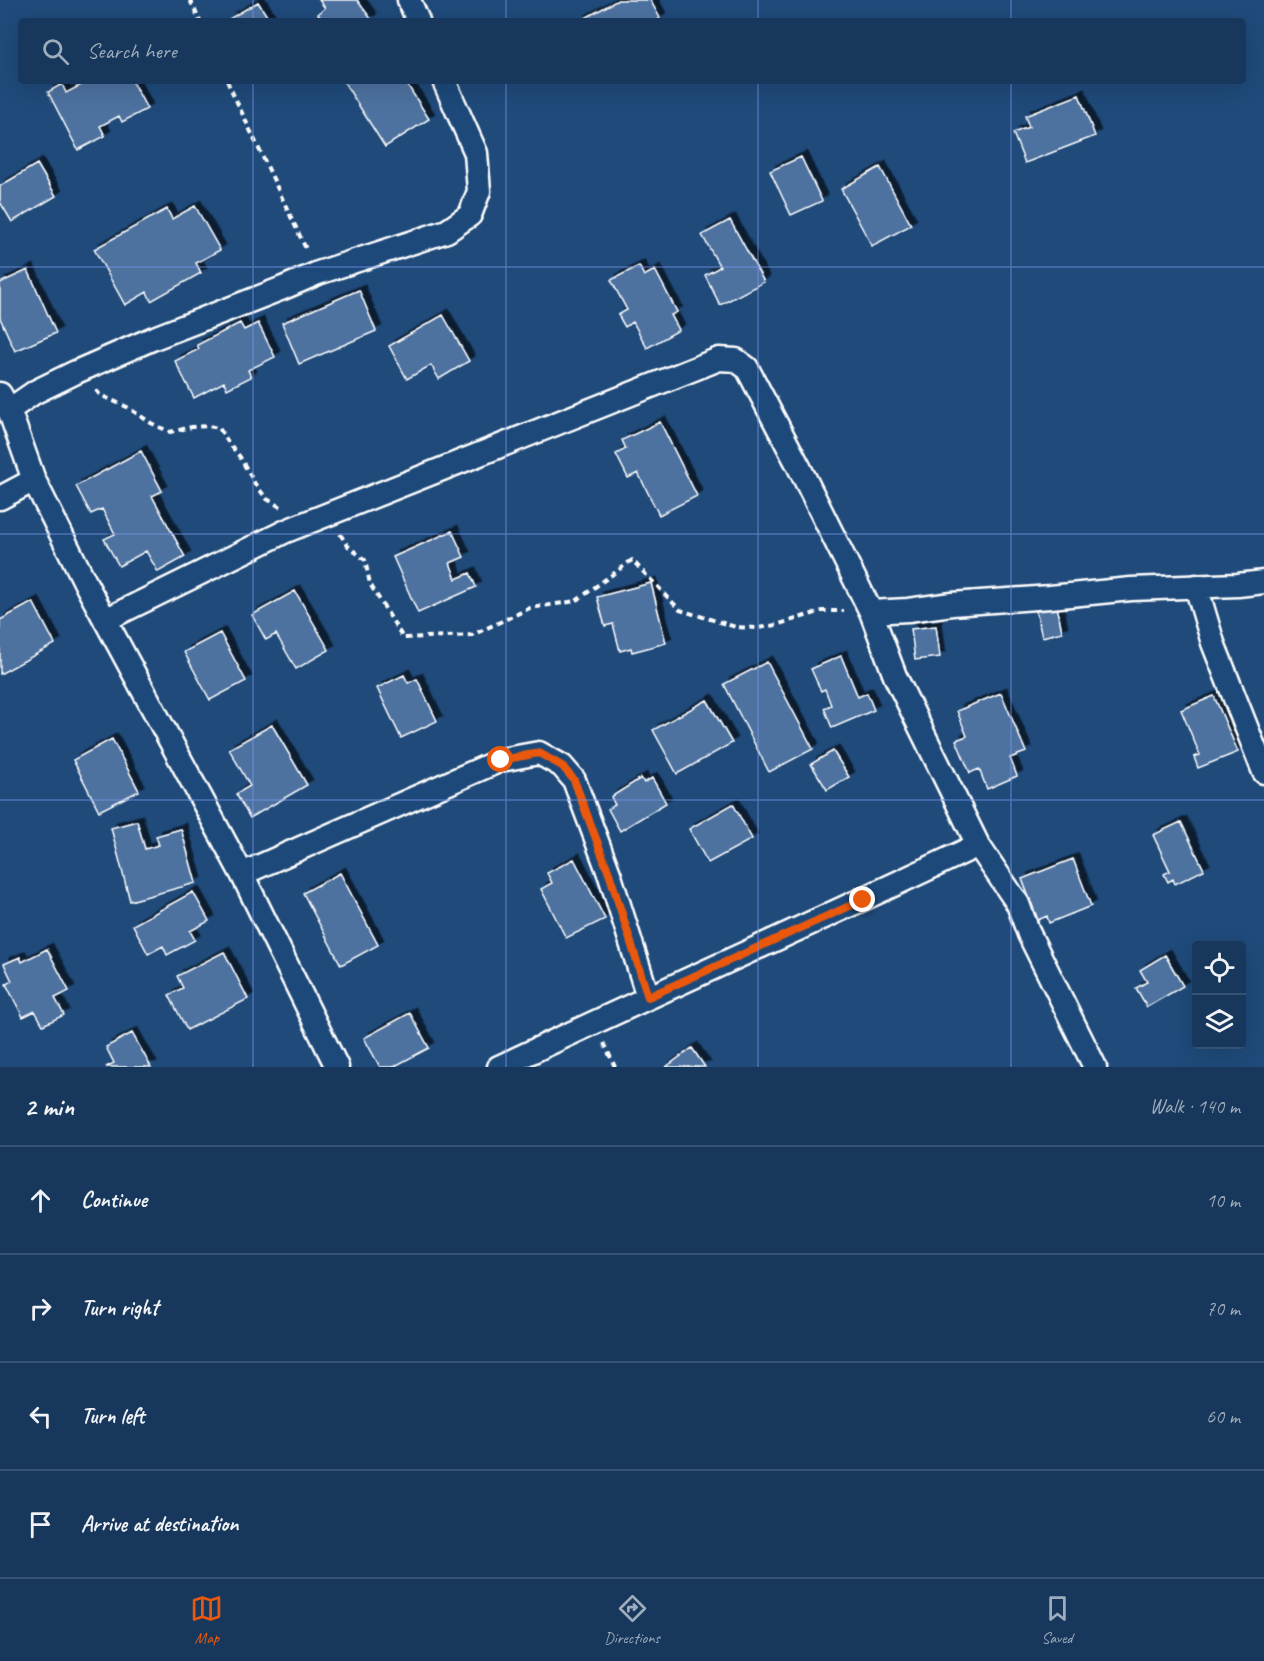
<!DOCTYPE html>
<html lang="en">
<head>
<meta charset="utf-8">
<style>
  :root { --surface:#17385c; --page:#244365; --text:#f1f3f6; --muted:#9eacbb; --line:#365272; --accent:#ea580c }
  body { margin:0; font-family:Caveat,sans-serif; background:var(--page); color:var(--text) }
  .controls { position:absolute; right:18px; bottom:18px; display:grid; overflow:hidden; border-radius:6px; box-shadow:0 6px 24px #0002 }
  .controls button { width:54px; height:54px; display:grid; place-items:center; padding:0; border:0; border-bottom:2px solid var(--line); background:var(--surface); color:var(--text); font:30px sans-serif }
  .stop { position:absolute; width:18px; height:18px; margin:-14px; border:4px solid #ea580c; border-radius:50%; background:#fff }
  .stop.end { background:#ea580c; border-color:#fff; box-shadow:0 2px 6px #0008 }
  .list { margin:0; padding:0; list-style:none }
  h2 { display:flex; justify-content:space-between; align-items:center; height:78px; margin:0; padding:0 24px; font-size:26px }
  h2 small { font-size:20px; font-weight:400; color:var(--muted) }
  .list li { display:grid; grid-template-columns:39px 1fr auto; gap:18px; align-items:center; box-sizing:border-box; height:108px; padding:0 24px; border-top:2px solid var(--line) }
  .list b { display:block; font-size:22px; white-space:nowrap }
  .list em { font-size:20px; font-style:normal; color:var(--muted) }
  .icon { flex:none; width:33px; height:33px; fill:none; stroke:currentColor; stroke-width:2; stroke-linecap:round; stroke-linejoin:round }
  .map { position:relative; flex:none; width:1264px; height:1067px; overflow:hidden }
  .search { position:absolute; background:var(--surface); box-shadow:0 6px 24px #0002; left:18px; right:18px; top:18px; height:66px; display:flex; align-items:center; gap:15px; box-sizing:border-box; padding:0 21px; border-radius:6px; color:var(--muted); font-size:22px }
  .sheet { height:510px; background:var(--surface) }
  nav { display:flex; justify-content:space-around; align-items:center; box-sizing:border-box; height:84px; border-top:2px solid var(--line); background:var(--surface); font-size:16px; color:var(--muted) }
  nav a { display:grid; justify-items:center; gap:3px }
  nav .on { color:var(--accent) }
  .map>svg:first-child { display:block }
</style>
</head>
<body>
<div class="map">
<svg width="1264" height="1067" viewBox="0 0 1264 1067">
  <defs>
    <filter id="shadow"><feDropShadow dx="5.5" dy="-5.5" stdDeviation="0" flood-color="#0009"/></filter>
  </defs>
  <rect width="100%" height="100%" fill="#1f4a7a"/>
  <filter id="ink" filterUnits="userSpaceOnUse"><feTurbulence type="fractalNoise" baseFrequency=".0167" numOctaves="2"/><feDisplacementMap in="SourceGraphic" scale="12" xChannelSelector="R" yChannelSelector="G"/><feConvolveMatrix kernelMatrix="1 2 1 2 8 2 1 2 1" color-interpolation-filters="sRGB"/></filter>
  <g filter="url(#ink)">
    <path fill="#4e72a0" stroke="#fff" stroke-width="1.5" filter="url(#shadow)" d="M 319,0 L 357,0 L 371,19 L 369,21 L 323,21 L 318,14 L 325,8 Z
      M 618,0 L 650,0 L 660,18 L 656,21 L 580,21 Z
      M 258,2 L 270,21 L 230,21 L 229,19 Z
      M 89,81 L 132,81 L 147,109 L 122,122 L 119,116 L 100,126 L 105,136 L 78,150 L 48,92 L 62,84 L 66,93 Z
      M 345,81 L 405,81 L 429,119 L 385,147 L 344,82 Z
      M 1079,95 L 1095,136 L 1025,163 L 1013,133 L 1029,127 L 1025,116 Z
      M 801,157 L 822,201 L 791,215 L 770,171 Z
      M 37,164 L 56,196 L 12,222 L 0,202 L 0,186 Z
      M 880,167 L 911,225 L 872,246 L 841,189 Z
      M 195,206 L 220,250 L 196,263 L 201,273 L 151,301 L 147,292 L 125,305 L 94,249 L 167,209 L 172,219 Z
      M 730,220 L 764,282 L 720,305 L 705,275 L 720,267 L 702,235 Z
      M 639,266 L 644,276 L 655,270 L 677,312 L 671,315 L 679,330 L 647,348 L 633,322 L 625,327 L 618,315 L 627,310 L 611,280 Z
      M 28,270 L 56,333 L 15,351 L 0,318 L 0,283 Z
      M 359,290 L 376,331 L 299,364 L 282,323 Z
      M 443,315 L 469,361 L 439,379 L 431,365 L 407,379 L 389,346 Z
      M 240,323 L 244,330 L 258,323 L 275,357 L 248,370 L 251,377 L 227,389 L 224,382 L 194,398 L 175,361 L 199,349 L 197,345 Z
      M 660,422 L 697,496 L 659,515 L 638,473 L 628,478 L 616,454 L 626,449 L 622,440 Z
      M 141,451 L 162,491 L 152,496 L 185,557 L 158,572 L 146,551 L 119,566 L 104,539 L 115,534 L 102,509 L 91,514 L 76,486 Z
      M 452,531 L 464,557 L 450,563 L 456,579 L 470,573 L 476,587 L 418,613 L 393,557 Z
      M 651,583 L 666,643 L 632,652 L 631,648 L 620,651 L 613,624 L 605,626 L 597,597 Z
      M 295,591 L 329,650 L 296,669 L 276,634 L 266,640 L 252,615 Z
      M 33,602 L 55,644 L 0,674 L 0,620 Z
      M 1057,606 L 1062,632 L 1042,637 L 1036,611 Z
      M 936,626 L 940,657 L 915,660 L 911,629 Z
      M 220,633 L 246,681 L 210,700 L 184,652 Z
      M 841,656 L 858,697 L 867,693 L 874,710 L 832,728 L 824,708 L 831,705 L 825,689 L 821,691 L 811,669 Z
      M 767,662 L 813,749 L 769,772 L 724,684 Z
      M 404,675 L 408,683 L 417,679 L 437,721 L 401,738 L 377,688 Z
      M 1001,693 L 1026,752 L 1010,758 L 1017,776 L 987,789 L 979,769 L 970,773 L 956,740 L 967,736 L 957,711 Z
      M 1214,696 L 1238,752 L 1198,768 L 1194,757 L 1200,755 L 1181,710 Z
      M 707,700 L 732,743 L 677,774 L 653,730 Z
      M 272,725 L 307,785 L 250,818 L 236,794 L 250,786 L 229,749 Z
      M 112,739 L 139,791 L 99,811 L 73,760 Z
      M 833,751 L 849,777 L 827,790 L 811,764 Z
      M 641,778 L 644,783 L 652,778 L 666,803 L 620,831 L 608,809 L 615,805 L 611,797 Z
      M 733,804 L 752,839 L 708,863 L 689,829 Z
      M 137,821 L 145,849 L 159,845 L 156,836 L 181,829 L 196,883 L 130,901 L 111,828 Z
      M 1181,822 L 1204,870 L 1175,884 L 1173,879 L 1168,882 L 1164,874 L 1170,871 L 1153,835 Z
      M 574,859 L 605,919 L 566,938 L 541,889 L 552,883 L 547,873 Z
      M 1073,859 L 1091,906 L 1049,923 L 1047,916 L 1038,920 L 1022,879 Z
      M 340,873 L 378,945 L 341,965 L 303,893 Z
      M 193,892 L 209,921 L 190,931 L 195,940 L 167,955 L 163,946 L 148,954 L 133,925 Z
      M 47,949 L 69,991 L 55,998 L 64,1015 L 43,1025 L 35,1011 L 23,1017 L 6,984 L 12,981 L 4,964 L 20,957 L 22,962 Z
      M 224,952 L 248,999 L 187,1030 L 169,995 L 183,988 L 177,976 Z
      M 1165,955 L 1183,986 L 1147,1007 L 1136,988 L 1147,982 L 1140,970 Z
      M 410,1013 L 429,1048 L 393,1067 L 380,1067 L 364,1038 Z
      M 132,1033 L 151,1067 L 106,1067 L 114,1063 L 106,1047 Z
      M 692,1048 L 705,1067 L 666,1067 Z"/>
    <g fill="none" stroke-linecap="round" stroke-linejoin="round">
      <g stroke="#fff" stroke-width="27">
        <path id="minor" d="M 409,0 L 418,21
          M 0,394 L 9,410 L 34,480 L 88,588 L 242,874 L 337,1067
          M 9,410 L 35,392 L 76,372 L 154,338 L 283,288 L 318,273 L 447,231 L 470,215 L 479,191 L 476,153 L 444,81
          M 0,498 L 34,480
          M 1196,586 L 1213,643 L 1264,772
          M 105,620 L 286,531 L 719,359 L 736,360 L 747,368 L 798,465 L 871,612
          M 242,874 L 501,760 L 539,753 L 562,766 L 574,780 L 610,876 L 648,997
          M 499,1067 C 658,992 819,921 978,845
          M 1095,1067 L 1029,934 L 1018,904 L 978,845 L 895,676 L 871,612 L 908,610 L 952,604 L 1050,597 L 1131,589 L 1238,585 L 1264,582"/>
      </g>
      <path stroke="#fff" stroke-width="4" stroke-dasharray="6 4.5" stroke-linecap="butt" d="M 190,0 L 200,21
        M 227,81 L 307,251
        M 96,390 L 100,395 L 127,407 L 151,423 L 170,432 L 192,427 L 208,426 L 219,428 L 228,442 L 240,457 L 255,484 L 267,499 L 282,508
        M 340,534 L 348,546 L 365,560 L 370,584 L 403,638 L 472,635 L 530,608 L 576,601 L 632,560 L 680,610 L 736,627 L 758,628 L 776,625 L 822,611 L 844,611
        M 604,1043 L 615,1067"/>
      <use href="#minor" stroke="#1f4a7a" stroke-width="22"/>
    </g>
  </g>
  <g fill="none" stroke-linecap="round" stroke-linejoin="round" filter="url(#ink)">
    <path stroke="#ea580c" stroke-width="8" d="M 501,760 L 539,753 L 562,766 L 574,780 L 610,876 L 648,997 L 863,900"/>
  </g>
  <path fill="none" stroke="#7795e8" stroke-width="1.5" stroke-opacity="0.55" d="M 253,0 L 253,21M 506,0 L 506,21M 758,0 L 758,21M 1011,0 L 1011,21M 253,81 L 253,1067M 506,81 L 506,1067M 758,81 L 758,1067M 1011,81 L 1011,1067M 0,267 L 1264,267M 0,534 L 1264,534M 0,800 L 1264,800"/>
</svg>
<div class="controls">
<button><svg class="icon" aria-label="locate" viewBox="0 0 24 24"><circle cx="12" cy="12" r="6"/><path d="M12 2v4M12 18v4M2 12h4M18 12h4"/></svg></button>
<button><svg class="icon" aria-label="layers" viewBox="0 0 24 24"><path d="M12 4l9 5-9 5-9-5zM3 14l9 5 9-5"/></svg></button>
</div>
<div class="stop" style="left:501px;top:760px"></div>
<div class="stop end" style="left:863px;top:900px"></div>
<div class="search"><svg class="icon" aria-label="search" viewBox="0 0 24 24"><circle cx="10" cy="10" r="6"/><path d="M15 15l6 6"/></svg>Search here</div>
</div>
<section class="sheet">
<h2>2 min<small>Walk · 140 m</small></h2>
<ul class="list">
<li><svg class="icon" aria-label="ahead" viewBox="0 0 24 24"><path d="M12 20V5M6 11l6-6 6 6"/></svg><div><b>Continue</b></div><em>10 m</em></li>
<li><svg class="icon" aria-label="right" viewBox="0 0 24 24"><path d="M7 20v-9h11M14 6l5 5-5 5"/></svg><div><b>Turn right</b></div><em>70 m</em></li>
<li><svg class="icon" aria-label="left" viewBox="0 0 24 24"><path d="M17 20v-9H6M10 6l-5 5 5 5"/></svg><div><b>Turn left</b></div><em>60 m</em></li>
<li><svg class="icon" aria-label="arrive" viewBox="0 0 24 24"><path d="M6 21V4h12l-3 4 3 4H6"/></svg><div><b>Arrive at destination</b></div></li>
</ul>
</section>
<nav>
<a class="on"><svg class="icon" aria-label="map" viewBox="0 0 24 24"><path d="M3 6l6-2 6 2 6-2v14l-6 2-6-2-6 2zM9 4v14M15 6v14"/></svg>Map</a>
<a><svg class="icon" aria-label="directions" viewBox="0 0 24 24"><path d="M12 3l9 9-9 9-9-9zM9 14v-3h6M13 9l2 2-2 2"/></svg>Directions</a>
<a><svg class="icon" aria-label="saved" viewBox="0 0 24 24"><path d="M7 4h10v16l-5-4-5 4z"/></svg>Saved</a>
</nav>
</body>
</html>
